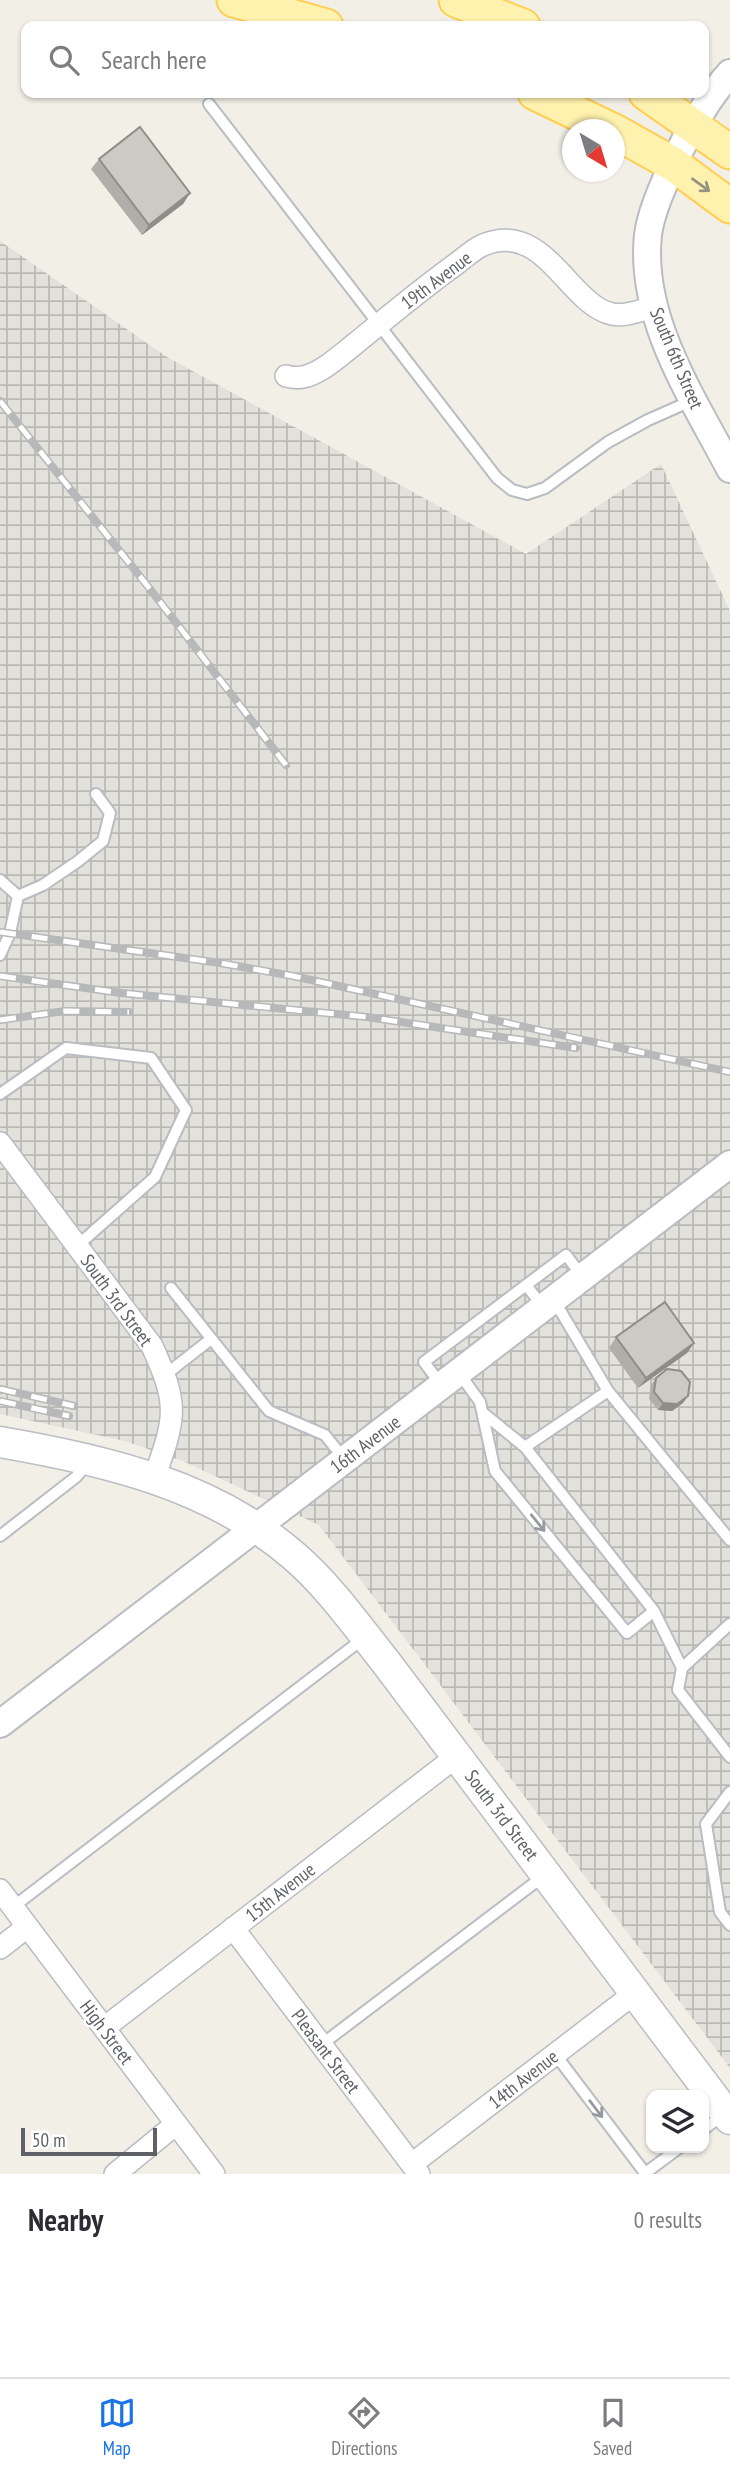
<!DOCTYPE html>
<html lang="en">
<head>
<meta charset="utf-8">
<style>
  :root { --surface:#fff; --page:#f7f7f7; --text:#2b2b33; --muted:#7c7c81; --line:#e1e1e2; --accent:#1a73e8 }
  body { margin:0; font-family:"PT Sans Narrow",sans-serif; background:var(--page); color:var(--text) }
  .controls { position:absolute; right:21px; bottom:21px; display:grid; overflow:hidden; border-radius:14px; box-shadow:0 2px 5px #0004 }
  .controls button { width:63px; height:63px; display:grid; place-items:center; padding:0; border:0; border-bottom:2px solid var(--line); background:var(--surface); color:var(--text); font:35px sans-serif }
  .compass { position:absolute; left:562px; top:119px; width:63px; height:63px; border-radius:50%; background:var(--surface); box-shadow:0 2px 5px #0004; rotate:142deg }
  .scale { position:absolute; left:21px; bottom:18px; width:136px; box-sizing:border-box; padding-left:7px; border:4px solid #5e6268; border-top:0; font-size:19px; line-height:24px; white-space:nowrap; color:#5e6268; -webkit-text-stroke:5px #fff; paint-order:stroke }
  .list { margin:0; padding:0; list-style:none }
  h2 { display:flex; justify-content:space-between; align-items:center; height:91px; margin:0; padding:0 28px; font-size:30px }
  h2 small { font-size:23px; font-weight:400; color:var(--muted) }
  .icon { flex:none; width:38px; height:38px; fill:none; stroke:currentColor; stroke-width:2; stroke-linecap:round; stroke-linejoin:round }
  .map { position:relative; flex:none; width:730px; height:2174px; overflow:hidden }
  .search { position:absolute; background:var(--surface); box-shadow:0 2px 5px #0004; left:21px; right:21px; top:21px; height:77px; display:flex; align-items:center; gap:18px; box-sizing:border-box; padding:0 24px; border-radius:14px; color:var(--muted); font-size:26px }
  .sheet { height:203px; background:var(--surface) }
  nav { display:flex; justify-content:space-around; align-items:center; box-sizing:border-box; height:98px; border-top:2px solid var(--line); background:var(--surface); font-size:19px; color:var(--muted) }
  nav a { display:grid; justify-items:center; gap:4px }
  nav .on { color:var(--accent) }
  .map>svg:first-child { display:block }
</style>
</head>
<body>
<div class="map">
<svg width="730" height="2174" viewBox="0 0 730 2174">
  <defs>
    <pattern id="industrial-grid" width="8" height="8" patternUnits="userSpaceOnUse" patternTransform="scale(1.75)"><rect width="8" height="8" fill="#e2e1db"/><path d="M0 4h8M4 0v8" fill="none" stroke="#babab5"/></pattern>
  </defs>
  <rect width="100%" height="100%" fill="#f1efe6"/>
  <path fill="url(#industrial-grid)" d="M 0,241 L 167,357 L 526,554 L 661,464 L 730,611 L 730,2068 L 319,1525 L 185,1462 L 125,1441 L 0,1414 Z"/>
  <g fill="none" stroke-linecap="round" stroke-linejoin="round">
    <g stroke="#b9bcc1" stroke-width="14">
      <path id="service" d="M 209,104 L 497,478 L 512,490 L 527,494 L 545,488 L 608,442 L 648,420 L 691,401
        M 0,880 L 18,896 L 10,933 L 0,955
        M 18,896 L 43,885 L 77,862 L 103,841 L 110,813 L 96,794
        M 0,1094 L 66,1048 L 151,1058 L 186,1110 L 155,1177 L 77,1246
        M 526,1285 L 544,1308
        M 171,1288 L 269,1411 L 325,1435 L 345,1460
        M 554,1300 L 608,1391 L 730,1540
        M 459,1373 L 480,1402 L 495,1471 L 627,1633 L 654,1611 L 682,1668
        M 165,1375 L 211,1339
        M 442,1386 L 424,1362 L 566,1255 L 583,1277
        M 483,1413 L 525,1447 L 654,1611
        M 525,1447 L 608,1391
        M 0,1536 L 76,1477 L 87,1464
        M 730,1624 L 682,1668 L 678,1690 L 730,1757
        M 730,1792 L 706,1824 L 720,1912 L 730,1925
        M 13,1907 L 364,1638
        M 321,2045 L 545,1875
        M 555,2054 L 645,2173
        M 704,2129 L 724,2114
        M 644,2174 L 679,2148"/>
    </g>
    <g stroke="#b9bcc1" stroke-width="24">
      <path id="minor" d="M 286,376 C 293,378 301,378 307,376 C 325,370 342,354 356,343 C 388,317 419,291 452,267 C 462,260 472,250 483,245 C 544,219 569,305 612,314 C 626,317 640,310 654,307
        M 0,1143 L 152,1346 C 179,1405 176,1417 154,1478
        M 0,1890 L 214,2174
        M 233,1928 L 419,2174
        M 0,1948 L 27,1927
        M 104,2028 L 457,1756
        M 412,2164 L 635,1993
        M 115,2174 L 176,2124"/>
    </g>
    <g stroke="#b9bcc1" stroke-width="30">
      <path id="tertiary" d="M 730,73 C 708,97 692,126 678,154 C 667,176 651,210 648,235 C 639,319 693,398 730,469
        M 0,1724 L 730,1164"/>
    </g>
    <g stroke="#babdc3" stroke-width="33">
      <path id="secondary" d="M 0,1442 C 105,1460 212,1485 294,1556 C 329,1586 357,1626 385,1661 L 730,2119"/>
    </g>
    <g stroke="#ffce52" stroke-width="37">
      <path id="primary" d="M 234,0 L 326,26
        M 456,0 L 523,26
        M 535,93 L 612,130
        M 646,93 L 730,152
        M 614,131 L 673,164 L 730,206"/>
    </g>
    <use href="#service" stroke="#fff" stroke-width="10"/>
    <use href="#minor" stroke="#fff" stroke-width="21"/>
    <use href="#tertiary" stroke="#fff" stroke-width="26"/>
    <use href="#secondary" stroke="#fff" stroke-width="30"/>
    <use href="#primary" stroke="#fff2ae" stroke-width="33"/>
    <g stroke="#b7b8b9" stroke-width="8">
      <path id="rail" d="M 0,401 L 150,589 L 286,765
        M 0,932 L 220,963 L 293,976 L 730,1072
        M 0,976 L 121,993 L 367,1017 L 576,1048
        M 0,1020 L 65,1011 L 129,1012
        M 0,1389 L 74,1406
        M 0,1401 L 69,1416"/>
    </g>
    <use href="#rail" stroke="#fff" stroke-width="5" stroke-dasharray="16" stroke-linecap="butt"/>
  </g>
  <path fill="#b0aea8" d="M 99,159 L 190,193 L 183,204 L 142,235 L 91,169 Z
    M 616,1337 L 694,1343 L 687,1353 L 638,1388 L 609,1348 Z
    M 656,1378 L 688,1396 L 683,1403 L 672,1411 L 658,1410 L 649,1399 L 651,1385 Z"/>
  <path fill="#908d88" d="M 190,193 L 183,204 L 142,235 L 149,225 Z
    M 694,1343 L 687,1353 L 638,1388 L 646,1378 Z
    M 688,1396 L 683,1403 L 672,1411 L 658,1410 L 663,1403 Z"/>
  <path fill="#cdcac3" stroke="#908d88" stroke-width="2" d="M 140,127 L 190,193 L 149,225 L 99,159 Z
    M 665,1302 L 694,1343 L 646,1378 L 616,1337 Z
    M 667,1369 L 681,1371 L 690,1382 L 688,1396 L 677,1404 L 663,1403 L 654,1392 L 656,1378 Z"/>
  <defs><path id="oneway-shaft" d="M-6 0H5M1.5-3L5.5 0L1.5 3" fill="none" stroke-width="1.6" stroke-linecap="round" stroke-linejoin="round" transform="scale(1.75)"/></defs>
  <use stroke="#969480" href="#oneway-shaft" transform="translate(701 185) rotate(36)"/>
  <g stroke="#96999d">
    <use href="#oneway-shaft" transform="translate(538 1523) rotate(51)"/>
    <use href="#oneway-shaft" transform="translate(596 2109) rotate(53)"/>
  </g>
  <g text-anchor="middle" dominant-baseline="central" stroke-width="5" stroke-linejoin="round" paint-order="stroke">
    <g font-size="19" fill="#5e6268" stroke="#fff">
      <text transform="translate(436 280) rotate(-37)">19th Avenue</text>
      <text transform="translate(677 358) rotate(67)">South 6th Street</text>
      <text transform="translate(117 1300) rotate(54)">South 3rd Street</text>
      <text transform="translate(365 1444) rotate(-37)">16th Avenue</text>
      <text transform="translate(502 1815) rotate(53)">South 3rd Street</text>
      <text transform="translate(280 1892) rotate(-38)">15th Avenue</text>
      <text transform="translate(107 2032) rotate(53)">High Street</text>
      <text transform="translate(326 2051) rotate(53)">Pleasant Street</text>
      <text transform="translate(523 2079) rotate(-38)">14th Avenue</text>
    </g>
  </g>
</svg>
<div class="controls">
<button><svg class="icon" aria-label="layers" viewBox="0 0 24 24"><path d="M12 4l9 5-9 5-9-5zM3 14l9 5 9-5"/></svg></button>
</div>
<svg class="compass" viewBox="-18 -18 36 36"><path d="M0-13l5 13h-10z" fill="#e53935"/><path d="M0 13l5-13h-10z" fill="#7c7c81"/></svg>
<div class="scale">50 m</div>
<div class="search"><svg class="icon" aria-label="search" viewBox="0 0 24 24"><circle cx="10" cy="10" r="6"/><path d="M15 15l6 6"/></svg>Search here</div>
</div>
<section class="sheet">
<h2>Nearby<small>0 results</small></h2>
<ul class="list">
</ul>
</section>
<nav>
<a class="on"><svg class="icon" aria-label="map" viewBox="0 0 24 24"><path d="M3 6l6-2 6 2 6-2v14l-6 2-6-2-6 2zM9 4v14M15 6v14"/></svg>Map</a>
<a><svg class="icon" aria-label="directions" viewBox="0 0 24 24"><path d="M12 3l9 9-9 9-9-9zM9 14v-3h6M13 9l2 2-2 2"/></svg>Directions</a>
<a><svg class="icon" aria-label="saved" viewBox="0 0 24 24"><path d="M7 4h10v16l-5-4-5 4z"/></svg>Saved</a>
</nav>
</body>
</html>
